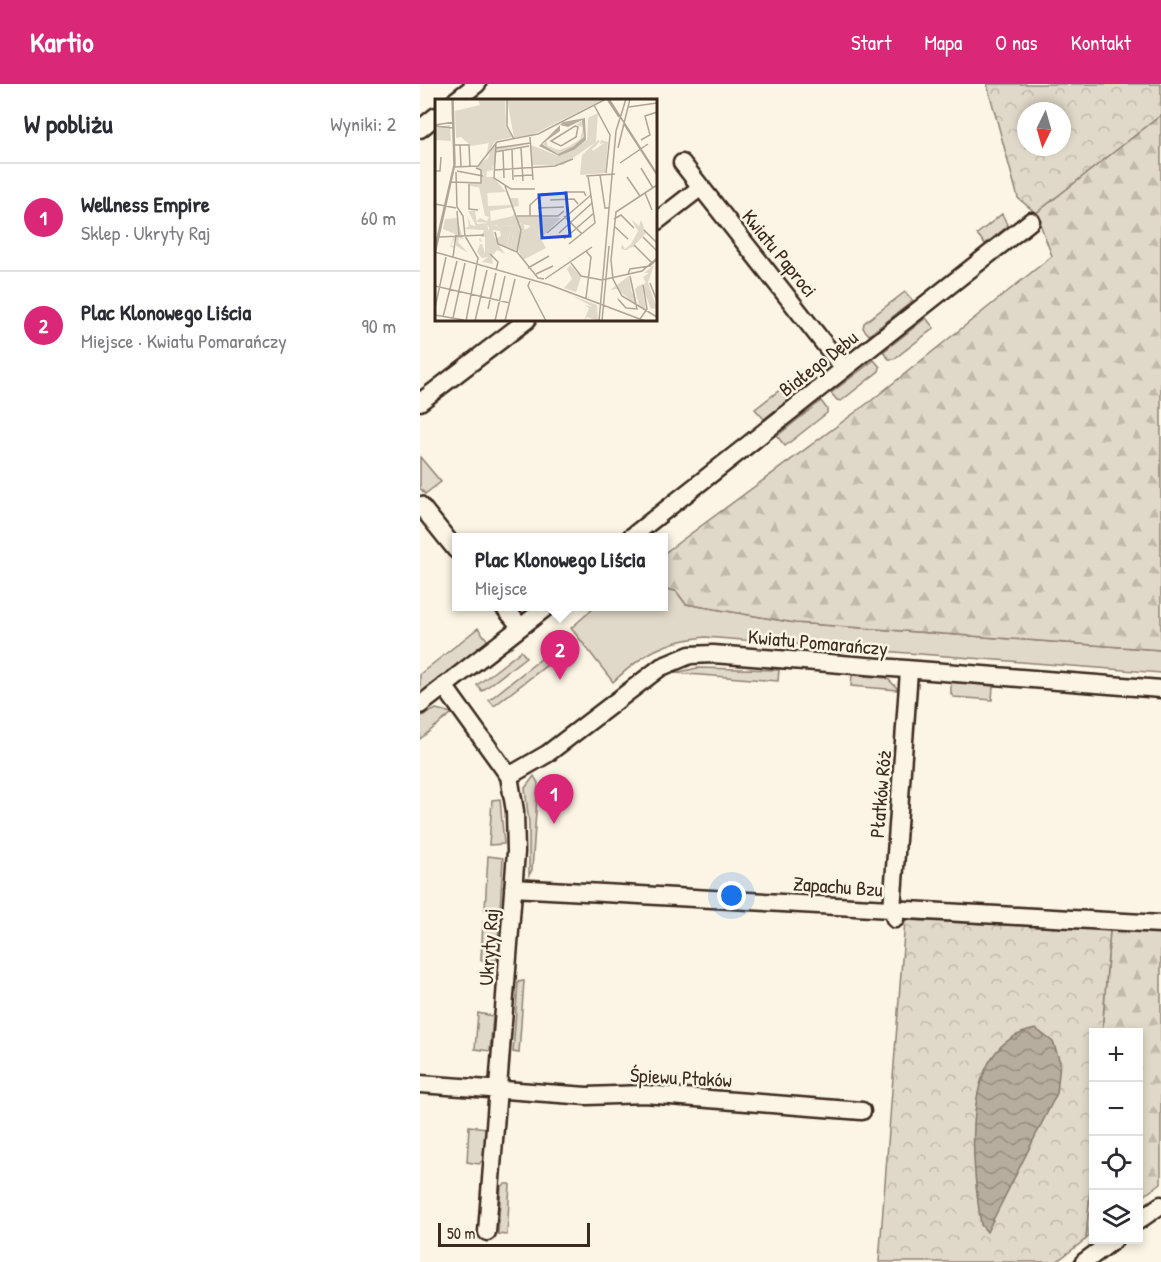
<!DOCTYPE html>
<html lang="pl">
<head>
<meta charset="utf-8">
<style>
  :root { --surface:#fff; --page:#f2f2f3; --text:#2b2b33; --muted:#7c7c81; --line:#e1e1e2; --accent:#db2777 }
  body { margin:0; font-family:"Patrick Hand",sans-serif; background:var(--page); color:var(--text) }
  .controls { position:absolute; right:18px; bottom:18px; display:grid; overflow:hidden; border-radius:0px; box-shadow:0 3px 9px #0003 }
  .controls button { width:54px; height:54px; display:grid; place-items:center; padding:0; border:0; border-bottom:2px solid var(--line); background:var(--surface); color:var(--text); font:30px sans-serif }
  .compass { position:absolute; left:597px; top:18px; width:54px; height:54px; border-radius:50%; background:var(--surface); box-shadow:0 3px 9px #0003; rotate:185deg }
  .scale { position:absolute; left:18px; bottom:15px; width:152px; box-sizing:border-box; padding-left:6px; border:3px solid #3b2a1e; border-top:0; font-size:16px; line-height:21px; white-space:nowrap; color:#3b2a1e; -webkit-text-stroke:4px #fcf5e5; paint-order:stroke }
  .you { position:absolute; left:312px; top:812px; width:21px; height:21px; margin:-15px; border:4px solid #fff; border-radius:50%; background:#1a73e8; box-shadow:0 0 0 9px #1a73e833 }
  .badge { display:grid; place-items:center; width:39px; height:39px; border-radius:50%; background:var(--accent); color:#fff; font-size:20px; font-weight:700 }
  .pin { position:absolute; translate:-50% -50px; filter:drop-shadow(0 2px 3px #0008) }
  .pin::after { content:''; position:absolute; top:32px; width:21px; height:18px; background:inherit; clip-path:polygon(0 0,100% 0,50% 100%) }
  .popup { position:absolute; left:32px; top:449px; width:216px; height:78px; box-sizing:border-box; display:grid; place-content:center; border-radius:0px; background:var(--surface); filter:drop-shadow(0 2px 4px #0005); font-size:20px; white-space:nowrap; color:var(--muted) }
  .popup b { font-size:22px; color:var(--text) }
  .popup::after { content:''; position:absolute; left:50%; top:100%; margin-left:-12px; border:12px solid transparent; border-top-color:var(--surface) }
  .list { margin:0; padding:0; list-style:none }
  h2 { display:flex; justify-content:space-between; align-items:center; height:78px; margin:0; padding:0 24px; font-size:26px }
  h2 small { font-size:20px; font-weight:400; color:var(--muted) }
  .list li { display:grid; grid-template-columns:39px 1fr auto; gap:18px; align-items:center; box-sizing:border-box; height:108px; padding:0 24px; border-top:2px solid var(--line) }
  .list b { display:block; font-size:22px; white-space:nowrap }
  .list p { margin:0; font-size:20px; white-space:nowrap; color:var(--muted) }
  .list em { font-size:20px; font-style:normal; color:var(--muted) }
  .icon { flex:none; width:33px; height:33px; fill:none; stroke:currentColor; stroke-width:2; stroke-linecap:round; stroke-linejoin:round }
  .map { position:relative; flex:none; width:741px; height:1178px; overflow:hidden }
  header { display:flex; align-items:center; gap:36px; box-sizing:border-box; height:84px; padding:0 30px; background:var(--accent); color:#fff }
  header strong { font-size:28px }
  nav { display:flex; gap:33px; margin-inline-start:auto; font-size:21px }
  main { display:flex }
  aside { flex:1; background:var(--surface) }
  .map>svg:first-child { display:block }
</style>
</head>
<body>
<header>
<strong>Kartio</strong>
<nav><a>Start</a><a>Mapa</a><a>O nas</a><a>Kontakt</a></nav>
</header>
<main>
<aside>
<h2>W pobliżu<small>Wyniki: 2</small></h2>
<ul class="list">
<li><span class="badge">1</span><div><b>Wellness Empire</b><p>Sklep · Ukryty Raj</p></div><em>60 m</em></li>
<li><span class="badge">2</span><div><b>Plac Klonowego Liścia</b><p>Miejsce · Kwiatu Pomarańczy</p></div><em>90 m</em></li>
</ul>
</aside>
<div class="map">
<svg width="741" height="1178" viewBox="0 0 741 1178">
  <defs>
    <pattern id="forest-firs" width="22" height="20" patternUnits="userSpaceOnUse" patternTransform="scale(1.5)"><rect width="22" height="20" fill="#e0d8c8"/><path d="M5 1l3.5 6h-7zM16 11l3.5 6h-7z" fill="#c1baab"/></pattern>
    <pattern id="park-crowns" width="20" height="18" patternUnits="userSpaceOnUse" patternTransform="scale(1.5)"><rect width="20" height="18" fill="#e0d8c8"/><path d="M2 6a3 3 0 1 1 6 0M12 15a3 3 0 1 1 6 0" fill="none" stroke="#c1baab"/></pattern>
    <pattern id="water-waves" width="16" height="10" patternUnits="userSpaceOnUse" patternTransform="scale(1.5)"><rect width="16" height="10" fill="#b7ad9e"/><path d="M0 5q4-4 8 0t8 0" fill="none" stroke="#968d80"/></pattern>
  </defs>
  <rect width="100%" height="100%" fill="#fcf5e5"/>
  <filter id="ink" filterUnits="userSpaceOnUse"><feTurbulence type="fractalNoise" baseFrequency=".0167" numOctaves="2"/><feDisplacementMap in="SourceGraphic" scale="12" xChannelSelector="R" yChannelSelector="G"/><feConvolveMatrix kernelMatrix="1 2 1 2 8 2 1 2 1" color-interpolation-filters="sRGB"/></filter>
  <g filter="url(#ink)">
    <path fill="#e0d8c8" stroke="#8e8173" stroke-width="1.5" d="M 582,130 L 588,142 L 565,160 L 557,150 Z
      M 485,208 L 493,217 L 449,251 L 443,244 L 444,239 Z
      M 506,234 L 514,244 L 474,275 L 469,275 L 463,268 Z
      M 454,276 L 460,283 L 459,287 L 421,317 L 417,316 L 411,309 Z
      M 378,292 L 388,300 L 344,335 L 335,325 Z
      M 401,317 L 407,325 L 407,329 L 365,362 L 357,352 Z
      M 0,373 L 21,398 L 5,410 L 0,404 Z
      M 245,504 L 256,507 L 266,520 L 375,539 L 741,566 L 741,589 L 285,553 C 243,557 223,570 193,598 L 151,544 L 175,523 L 243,522 Z
      M 58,544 L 68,557 L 0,610 L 0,590 Z
      M 101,567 L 106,573 L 62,607 L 57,601 Z
      M 122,574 L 127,581 L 74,622 L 69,616 Z
      M 277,584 L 359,586 L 358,597 L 255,589 Z
      M 432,591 L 467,594 L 479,606 L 431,602 Z
      M 531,598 L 573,602 L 572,616 L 534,613 L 531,610 Z
      M 16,625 L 32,629 L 0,655 L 0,633 Z
      M 114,692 L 118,699 L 112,786 L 109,791 L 109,739 L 105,704 Z
      M 80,715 L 84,760 L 69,761 L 72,716 Z
      M 68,772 L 83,774 L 80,827 L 65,826 Z
      M 63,838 L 79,840 L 77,876 L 61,876 Z
      M 104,897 L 99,969 L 93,968 L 98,898 Z
      M 58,929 L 73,932 L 70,967 L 55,965 Z
      M 49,1042 L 67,1044 L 65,1074 L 59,1080 L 47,1078 Z
      M 85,1100 L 90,1100 L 87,1151 L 78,1150 L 81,1103 Z"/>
    <path fill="url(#forest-firs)" stroke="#8e8173" stroke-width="1.5" d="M 741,31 L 741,566 L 375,539 L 266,520 L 256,507 L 244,505 L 243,470 L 452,316 L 632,172 L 616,129 Z
      M 690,846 L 741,849 L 741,1099 L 719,1116 L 718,948 L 682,948 Z
      M 673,1056 L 673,1149 L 666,1155 Z"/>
    <path fill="url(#park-crowns)" stroke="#8e8173" stroke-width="1.5" fill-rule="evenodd" d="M 567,0 L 741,0 L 741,31 L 616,129 L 598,114 ZM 606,27 L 642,27 L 642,63 L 606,63 Z
      M 485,836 L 690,846 L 682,948 L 674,948 L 674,1056 L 666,1155 L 636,1178 L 459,1178 Z"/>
    <path fill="url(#water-waves)" stroke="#85796b" stroke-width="1.5" d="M 616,945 L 633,958 L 640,978 L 637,1009 L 567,1148 L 561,1141 C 553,1083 535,959 616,945 Z"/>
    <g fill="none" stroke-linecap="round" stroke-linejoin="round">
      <g stroke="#3b2a1e" stroke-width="21">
        <path id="minor" d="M 36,16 L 57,0
          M 0,45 L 16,32
          M 262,79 L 424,285
          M 236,138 L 281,103
          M 0,318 L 107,236
          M 0,421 L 36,466
          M 210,454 L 611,137
          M 83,522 L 101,543
          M 24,602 L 89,692 L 95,727 L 96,768 L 67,1148
          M 0,621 L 128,522
          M 89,692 L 127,670 L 241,583 L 270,571 L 293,570 L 741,605
          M 93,804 L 741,840
          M 475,835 L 472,826 L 489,587
          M 0,1000 L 167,1012 L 225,1010 L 442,1027
          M 718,1137 L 741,1121
          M 664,1178 L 694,1156"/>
      </g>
      <use href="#minor" stroke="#fcf5e5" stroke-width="16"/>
    </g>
  </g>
  <g text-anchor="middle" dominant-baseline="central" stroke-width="5" stroke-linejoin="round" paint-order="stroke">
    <g font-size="20" fill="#3b2a1e" stroke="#fcf5e5">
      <text transform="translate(360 169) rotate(51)">Kwiatu Paproci</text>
      <text transform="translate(398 279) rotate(-38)">Białego Dębu</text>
      <text transform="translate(398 558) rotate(5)">Kwiatu Pomarańczy</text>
      <text transform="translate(460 710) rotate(-85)">Płatków Róż</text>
      <text transform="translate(418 802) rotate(4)">Zapachu Bzu</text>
      <text transform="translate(68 863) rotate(-86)">Ukryty Raj</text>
      <text transform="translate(261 993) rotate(3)">Śpiewu Ptaków</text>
    </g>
  </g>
  <g transform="translate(15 15)">
    <rect width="222" height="222" fill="#fcf5e5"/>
    <path d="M 163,41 L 165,42 L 161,47 L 157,50 L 158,52 L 169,44 L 165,45 L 166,41 L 173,43 L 170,74 L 145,76 L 147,56 ZM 94,45 L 62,52 L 59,71 L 58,66 L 48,75 L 51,82 L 51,78 L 58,78 L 71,93 L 52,94 L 52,90 L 35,87 L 35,84 L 46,84 L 46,71 L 40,68 L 53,59 L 57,48 ZM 33,112 L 40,112 L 42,125 L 53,124 L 54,119 L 56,131 L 52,126 L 47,127 L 51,127 L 58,165 L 47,163 L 53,158 L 47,159 L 42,153 L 45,145 L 47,145 L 50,155 L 50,138 L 45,138 L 47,144 L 44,141 L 49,131 L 29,130 L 34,127 L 32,117 L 36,126 L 41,127 ZM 22,119 L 28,140 L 24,139 L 23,143 L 33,154 L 21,147 L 21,137 L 16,146 L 20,148 L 19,149 L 15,147 L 20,135 L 8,130 L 10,120 ZM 196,120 L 204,127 L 206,121 L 211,134 L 197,149 L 196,148 L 192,151 L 190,151 L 186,150 L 187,145 L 190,150 L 196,145 L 203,132 ZM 88,123 L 90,131 L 85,133 L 102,133 L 111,149 L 88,161 L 83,150 L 78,152 L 78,135 L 76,149 L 72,148 L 75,132 L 64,132 L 62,126 L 84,127 ZM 219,166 L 213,184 L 222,209 L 216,210 L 207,187 L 211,211 L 204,207 L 200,190 L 203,187 L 211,184 L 208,178 L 214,174 L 209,174 ZM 194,177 L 197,195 L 199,192 L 202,207 L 182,190 L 175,191 ZM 138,197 L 162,206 L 163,222 L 152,218 L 149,222 L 154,209 L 150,206 L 158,208 Z" fill="#e0d8c8"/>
    <path d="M 57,65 L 58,71 L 52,72 L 51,82 L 62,83 L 64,87 L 61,90 L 52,90 L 53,107 L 77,106 L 75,99 L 83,99 L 84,107 L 55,112 L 56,122 L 78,117 L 79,113 L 84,127 L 59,126 L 64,128 L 64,132 L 58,131 L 60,140 L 66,137 L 65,132 L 75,131 L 72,148 L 76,149 L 78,136 L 79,153 L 63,145 L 70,155 L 62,151 L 58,156 L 52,153 L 51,128 L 45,127 L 52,126 L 54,132 L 54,124 L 41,123 L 45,119 L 52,122 L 54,118 L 50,117 L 44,88 L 62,87 L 46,85 L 50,72 ZM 82,118 L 105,118 L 126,119 L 106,139 L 102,133 L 86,133 L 96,127 L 83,124 Z" fill="#e0d8c8"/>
    <path d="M 43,0 L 70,0 L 71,28 L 78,38 L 60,42 L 51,57 L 54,44 L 36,47 L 26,38 L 21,39 L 20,12 L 45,6 ZM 15,26 L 16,42 L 0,41 L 0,28 ZM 135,166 L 146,178 L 141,193 L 129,189 L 137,180 L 132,170 Z" fill="#e0d8c8"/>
    <path d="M 72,0 L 169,0 L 99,35 L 79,39 ZM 163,14 L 161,43 L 128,66 L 97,66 L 96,46 L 123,57 L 137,52 L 152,41 L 153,19 ZM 146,22 L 150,24 L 149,40 L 137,49 L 123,55 L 106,44 L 111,40 L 113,47 L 124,51 L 135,47 L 145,40 L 148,28 L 141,26 Z" fill="#e0d8c8"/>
    <path d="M 150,19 L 151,41 L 139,51 L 124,57 L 104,47 L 128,23 ZM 147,21 L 149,38 L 139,47 L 123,55 L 107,45 L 125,32 L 125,26 L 133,28 Z" fill="#b7ad9e" fill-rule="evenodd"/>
    <path fill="none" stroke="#afa495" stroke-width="1.5" d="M 72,0 L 72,27 L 79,40M 172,0 L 184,18M 174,0 L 222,75M 159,6 L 175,36 L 171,74M 194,8 L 222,4M 189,25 L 222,76M 0,26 L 19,23M 0,27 L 18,29M 140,27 L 143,28 L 141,38 L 126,47 L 116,42 ZM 95,38 L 98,81M 206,41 L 215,36 L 210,17 L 222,13M 61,43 L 59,79 L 76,90 L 100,90M 20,46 L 34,46 L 35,68M 25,46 L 26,68M 61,49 L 95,44M 86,49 L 88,82M 183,49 L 195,0M 77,50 L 78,81M 68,52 L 69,79M 60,53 L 94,47M 185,64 L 213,45M 19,68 L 43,67 L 62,43 L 103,35 L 171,0M 206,69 L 218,89M 59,71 L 120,67 L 138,60M 0,72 L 5,72 L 6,58M 22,72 L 48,77M 21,73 L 22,108 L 28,117 L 30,137 L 43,159 L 31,222M 165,76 L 170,109 L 174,109M 79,77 L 97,76M 151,77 L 180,75M 192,78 L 205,97M 16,83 L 46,84 L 46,71 L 41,69M 34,84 L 34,110 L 43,111M 222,86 L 181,113 L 176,161 L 178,180 L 187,197 L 222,218M 70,87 L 86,131 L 82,153M 129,93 L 149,93 L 151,97M 210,94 L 217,111M 115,101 L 139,100 L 143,105M 0,105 L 21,109M 103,109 L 129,108M 22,112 L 24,136M 82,117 L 123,117 L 129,112M 95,117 L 95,106 L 108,94M 129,117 L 147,135M 179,120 L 186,116 L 199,129M 179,127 L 193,140M 209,131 L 222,144M 60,133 L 63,145 L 82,153M 112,134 L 156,96M 124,134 L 157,104M 4,138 L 49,136M 208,138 L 222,152M 129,140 L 159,114M 134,145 L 160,124 L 153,77M 199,146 L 217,164M 0,148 L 19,66 L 17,0M 0,153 L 115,186 L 210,222M 82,153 L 103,179 L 109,180M 0,155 L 20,65 L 18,0M 55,155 L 63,163 L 61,171M 18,158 L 21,136M 136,164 L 146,177 L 167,181 L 207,172 L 222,159M 93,169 L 114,157M 101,175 L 118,167M 193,175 L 195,170 L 215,167 L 222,160M 110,180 L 157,148M 95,182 L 93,187 L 111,222M 215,184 L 222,202M 0,187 L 75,204M 151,199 L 156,158 L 151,152M 183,200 L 191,209 L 202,210 L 195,177M 0,209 L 11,158M 53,210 L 61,174M 0,216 L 29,221M 8,218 L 22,162M 18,219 L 30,164M 205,220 L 212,210 L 208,186M 40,222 L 52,171M 60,222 L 70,177M 70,222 L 80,180M 164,222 L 181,32 L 191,0M 167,222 L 174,147"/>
    <path fill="#1d4ed8" fill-opacity="0.15" stroke="#1d4ed8" stroke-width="3" d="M 131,94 L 135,137 L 107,139 L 104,96 Z"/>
    <rect width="222" height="222" fill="none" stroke="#3b2a1e" stroke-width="3"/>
  </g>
</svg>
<div class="controls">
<button>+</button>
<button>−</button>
<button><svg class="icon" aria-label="locate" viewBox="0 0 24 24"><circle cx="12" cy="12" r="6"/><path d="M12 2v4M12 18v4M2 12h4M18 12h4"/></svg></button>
<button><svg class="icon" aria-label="layers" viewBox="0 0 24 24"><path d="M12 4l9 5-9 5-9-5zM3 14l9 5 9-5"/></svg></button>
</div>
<svg class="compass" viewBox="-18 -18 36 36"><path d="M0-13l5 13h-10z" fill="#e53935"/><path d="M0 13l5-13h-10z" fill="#7c7c81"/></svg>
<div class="scale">50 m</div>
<div class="you"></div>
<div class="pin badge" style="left:134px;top:740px">1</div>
<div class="pin badge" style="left:140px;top:596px">2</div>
<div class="popup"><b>Plac Klonowego Liścia</b>Miejsce</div>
</div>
</main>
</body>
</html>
